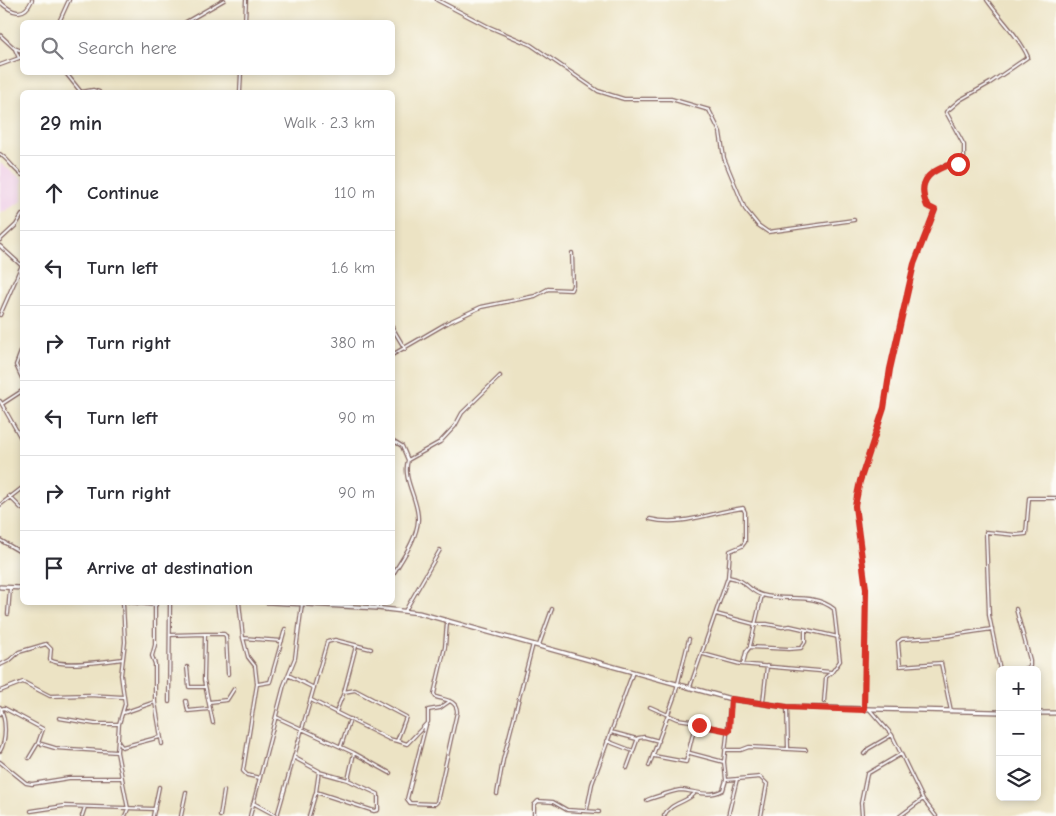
<!DOCTYPE html>
<html lang="en">
<head>
<meta charset="utf-8">
<style>
  :root { --surface:#fff; --page:#f7f7f7; --text:#2b2b33; --muted:#7c7c81; --line:#e1e1e2 }
  body { margin:0; font-family:"Comic Neue",sans-serif; background:var(--page); color:var(--text) }
  .controls { position:absolute; right:15px; bottom:15px; display:grid; overflow:hidden; border-radius:8px; box-shadow:0 2px 8px #0003 }
  .controls button { width:45px; height:45px; display:grid; place-items:center; padding:0; border:0; border-bottom:1px solid var(--line); background:var(--surface); color:var(--text); font:25px sans-serif }
  .stop { position:absolute; width:15px; height:15px; margin:-11px; border:4px solid #d93025; border-radius:50%; background:#fff }
  .stop.end { background:#d93025; border-color:#fff; box-shadow:0 1px 5px #0008 }
  .list { margin:0; padding:0; list-style:none }
  h2 { display:flex; justify-content:space-between; align-items:center; height:65px; margin:0; padding:0 20px; font-size:21px }
  h2 small { font-size:16px; font-weight:400; color:var(--muted) }
  .list li { display:grid; grid-template-columns:32px 1fr auto; gap:15px; align-items:center; box-sizing:border-box; height:75px; padding:0 20px; border-top:1px solid var(--line) }
  .list b { display:block; font-size:19px; white-space:nowrap }
  .list em { font-size:16px; font-style:normal; color:var(--muted) }
  .icon { flex:none; width:28px; height:28px; fill:none; stroke:currentColor; stroke-width:2; stroke-linecap:round; stroke-linejoin:round }
  .map { position:relative; flex:none; width:1056px; height:816px; overflow:hidden }
  .search { position:absolute; background:var(--surface); box-shadow:0 2px 8px #0003; left:20px; top:20px; width:375px; height:55px; display:flex; align-items:center; gap:12px; box-sizing:border-box; padding:0 18px; border-radius:8px; color:var(--muted); font-size:19px }
  .panel { position:absolute; background:var(--surface); box-shadow:0 2px 8px #0003; left:20px; top:90px; width:375px; height:515px; border-radius:8px }
  .map>svg:first-child { display:block }
</style>
</head>
<body>
<div class="map">
<svg width="1056" height="816" viewBox="0 0 1056 816">
  <rect width="100%" height="100%" fill="#fdfcf7"/>
  <filter id="ink" filterUnits="userSpaceOnUse"><feTurbulence type="fractalNoise" baseFrequency=".02" numOctaves="2"/><feDisplacementMap in="SourceGraphic" scale="10" xChannelSelector="R" yChannelSelector="G"/><feConvolveMatrix kernelMatrix="1 2 1 2 8 2 1 2 1" color-interpolation-filters="sRGB"/></filter>
  <filter id="wash" filterUnits="userSpaceOnUse"><feTurbulence type="fractalNoise" baseFrequency=".0096" numOctaves="4" result="noise"/><feDisplacementMap in="SourceGraphic" scale="20" xChannelSelector="R" yChannelSelector="G"/><feGaussianBlur stdDeviation="1.12" result="paint"/><feColorMatrix in="noise" values="0 0 0 0 0 0 0 0 0 0 0 0 0 0 0 0 0 1.4 0 .05"/><feComposite in="paint" operator="in"/></filter>
  <g filter="url(#wash)">
    <rect width="100%" height="100%" fill="#ece3c4"/>
    <path fill="#efd0e7" d="M 0,163 L 22,179 L 22,201 L 0,214 Z"/>
  </g>
  <g filter="url(#ink)">
    <g fill="none" stroke-linecap="round" stroke-linejoin="round">
      <g stroke="#836461" stroke-width="4.5">
        <path id="street" d="M 437,0 L 487,26 L 531,45 L 598,91 L 624,99 L 671,99 L 709,110 L 720,132 L 724,158 L 745,209 L 758,225 L 768,232 L 854,220
          M 0,2 C 11,12 24,19 32,0
          M 59,22 L 69,0
          M 186,22 L 224,0
          M 245,22 L 246,0
          M 0,35 L 14,48 L 22,51
          M 15,49 L 19,58
          M 0,65 L 22,57
          M 65,72 L 81,92 L 93,90 L 99,92
          M 240,92 L 241,72
          M 0,154 C 10,161 13,169 22,175
          M 0,240 L 16,225 L 22,215
          M 0,246 L 22,266
          M 0,315 L 22,265
          M 392,327 L 405,349
          M 22,349 L 16,365 L 22,378
          M 392,355 L 447,323 L 481,307 L 535,296 L 548,289 L 571,290 L 573,285 L 572,253
          M 0,401 L 22,440
          M 2,404 L 22,391
          M 392,440 L 402,446 L 408,460
          M 9,496 L 22,509
          M 0,505 L 22,488
          M 650,519 C 682,527 711,512 743,508 L 745,512 L 745,542 L 742,546 L 730,551 L 728,577 L 690,687
          M 0,540 L 22,553
          M 392,576 C 402,559 417,539 418,520 C 419,499 402,481 408,460 L 440,442 L 455,426 L 462,413 L 500,376
          M 728,577 C 748,580 748,591 762,595 C 787,602 813,592 834,609 L 840,661 L 832,672 L 826,677 L 824,702
          M 123,602 L 125,642 L 121,675 L 125,704 L 119,724 L 117,752 L 128,809 L 125,816
          M 129,602 L 156,605
          M 155,602 L 155,645 L 152,656 L 155,664 L 155,702 L 162,744
          M 239,602 L 243,638 L 248,657 L 255,666 L 257,684 L 243,771 L 247,775 L 260,778
          M 376,608 L 379,602
          M 1016,609 L 1030,660 L 1030,666 L 1022,670
          M 405,611 L 440,550
          M 8,614 L 10,588
          M 716,614 L 754,624 L 767,624 L 782,627 L 790,626 L 838,637
          M 205,634 L 224,634 L 226,636 L 228,674
          M 170,635 L 205,634 L 204,680 L 213,723
          M 243,638 L 282,641
          M 539,645 L 552,609
          M 750,646 L 762,595
          M 703,654 L 740,664 L 831,672
          M 743,664 L 746,652 L 750,647 L 789,649 L 801,648 L 805,642 L 805,631
          M 0,665 L 10,660 L 19,652 L 46,644 L 51,649 L 50,660 C 63,668 107,661 123,659
          M 187,667 L 189,687 L 205,687
          M 1000,670 L 989,615 L 986,532 L 1016,535 L 1026,534 L 1029,498 L 1056,498
          M 288,675 L 314,688
          M 258,684 L 270,682 L 285,629
          M 0,691 L 23,682 L 50,696 L 89,695 L 123,697
          M 344,692 L 356,646
          M 311,700 L 389,739 L 397,741 L 406,717 L 355,690 L 344,692 L 336,712
          M 186,701 L 188,711 L 209,709
          M 169,702 L 170,602
          M 209,702 L 227,700 L 234,689
          M 763,702 L 767,666
          M 0,707 C 6,718 7,740 0,751
          M 650,707 L 677,719 L 698,722 L 695,725 L 729,731
          M 787,707 L 788,749
          M 864,710 L 866,589 L 855,506 L 860,481 L 884,408 L 890,369 L 914,264 L 935,210 L 927,206 C 920,190 922,177 939,169 C 945,166 950,163 958,164 L 964,159 L 964,145 L 946,112 L 960,100 L 990,83 L 1028,57 C 1019,36 1000,19 987,0
          M 870,710 L 892,735 L 923,799 L 936,816
          M 951,711 L 941,663 L 900,666 L 898,642 L 902,639 L 939,637 L 992,629
          M 123,713 L 155,702
          M 0,714 L 1,709 L 4,708 L 43,729 L 38,743 L 29,758
          M 276,717 L 354,753 L 390,773
          M 59,718 L 95,724 L 119,724
          M 426,725 L 407,799 L 410,803 L 435,804 L 437,802 L 457,712 C 457,700 445,700 436,697 L 434,694 L 445,647 L 447,622
          M 611,732 L 637,739
          M 398,741 L 407,744 L 428,722 L 428,710 L 440,708 L 450,701
          M 607,741 L 633,751
          M 38,743 L 55,748 L 117,752
          M 119,743 L 122,747 L 160,737
          M 341,746 L 350,719
          M 725,750 L 741,750 L 749,747 L 806,750
          M 690,753 L 724,762
          M 864,754 L 868,749 L 892,735
          M 654,756 L 686,762 L 695,725
          M 295,758 L 319,771 L 316,792 L 309,816
          M 0,762 L 26,783 L 32,784 L 69,778 L 122,778
          M 649,766 L 675,695 L 689,639
          M 627,768 L 638,738 L 644,737 L 659,741
          M 348,780 L 354,753
          M 726,780 L 760,777 L 767,784 L 761,816
          M 316,792 L 374,811 L 378,810 L 378,794 L 348,780 L 319,772
          M 497,794 L 503,760 L 533,644
          M 647,800 C 652,798 676,790 681,790 C 695,791 709,798 723,790 L 726,780 L 724,762 L 731,699
          M 253,803 L 277,816
          M 587,809 L 592,784 L 633,672
          M 31,811 L 64,806 L 155,809
          M 82,816 L 85,807
          M 153,816 L 159,787
          M 181,816 L 186,792
          M 220,816 L 224,791
          M 250,816 L 284,685 L 295,658 L 302,604
          M 277,816 L 327,642 L 335,640 L 371,649
          M 534,816 L 534,805 L 538,801 L 553,802 L 567,810 L 599,812
          M 664,816 C 670,803 685,803 694,794
          M 728,816 L 737,779
          M 862,816 L 861,803 L 867,774 L 901,754
          M 900,816 L 923,799"/>
      </g>
      <g stroke="#836461" stroke-width="5.5">
        <path id="secondary" d="M 0,587 L 22,588
          M 267,602 L 376,608 L 419,613 L 731,699 L 787,707 L 1000,712
          M 1037,713 L 1056,713"/>
      </g>
      <use href="#street" stroke="#fff" stroke-width="2"/>
      <use href="#secondary" stroke="#fff" stroke-width="3"/>
    </g>
  </g>
  <g fill="none" stroke-linecap="round" stroke-linejoin="round" filter="url(#ink)">
    <path stroke="#d93025" stroke-width="6" d="M 699,725 L 729,731 L 731,699 L 787,707 L 864,710 L 866,589 L 855,506 L 860,481 L 884,408 L 890,369 L 914,264 L 935,210 L 927,206 C 920,189 922,177 939,169 C 946,166 950,163 958,164"/>
  </g>
</svg>
<div class="controls">
<button>+</button>
<button>−</button>
<button><svg class="icon" aria-label="layers" viewBox="0 0 24 24"><path d="M12 4l9 5-9 5-9-5zM3 14l9 5 9-5"/></svg></button>
</div>
<div class="stop" style="left:958px;top:164px"></div>
<div class="stop end" style="left:699px;top:725px"></div>
<div class="search"><svg class="icon" aria-label="search" viewBox="0 0 24 24"><circle cx="10" cy="10" r="6"/><path d="M15 15l6 6"/></svg>Search here</div>
<section class="panel">
<h2>29 min<small>Walk · 2.3 km</small></h2>
<ul class="list">
<li><svg class="icon" aria-label="ahead" viewBox="0 0 24 24"><path d="M12 20V5M6 11l6-6 6 6"/></svg><div><b>Continue</b></div><em>110 m</em></li>
<li><svg class="icon" aria-label="left" viewBox="0 0 24 24"><path d="M17 20v-9H6M10 6l-5 5 5 5"/></svg><div><b>Turn left</b></div><em>1.6 km</em></li>
<li><svg class="icon" aria-label="right" viewBox="0 0 24 24"><path d="M7 20v-9h11M14 6l5 5-5 5"/></svg><div><b>Turn right</b></div><em>380 m</em></li>
<li><svg class="icon" aria-label="left" viewBox="0 0 24 24"><path d="M17 20v-9H6M10 6l-5 5 5 5"/></svg><div><b>Turn left</b></div><em>90 m</em></li>
<li><svg class="icon" aria-label="right" viewBox="0 0 24 24"><path d="M7 20v-9h11M14 6l5 5-5 5"/></svg><div><b>Turn right</b></div><em>90 m</em></li>
<li><svg class="icon" aria-label="arrive" viewBox="0 0 24 24"><path d="M6 21V4h12l-3 4 3 4H6"/></svg><div><b>Arrive at destination</b></div></li>
</ul>
</section>
</div>
</body>
</html>
